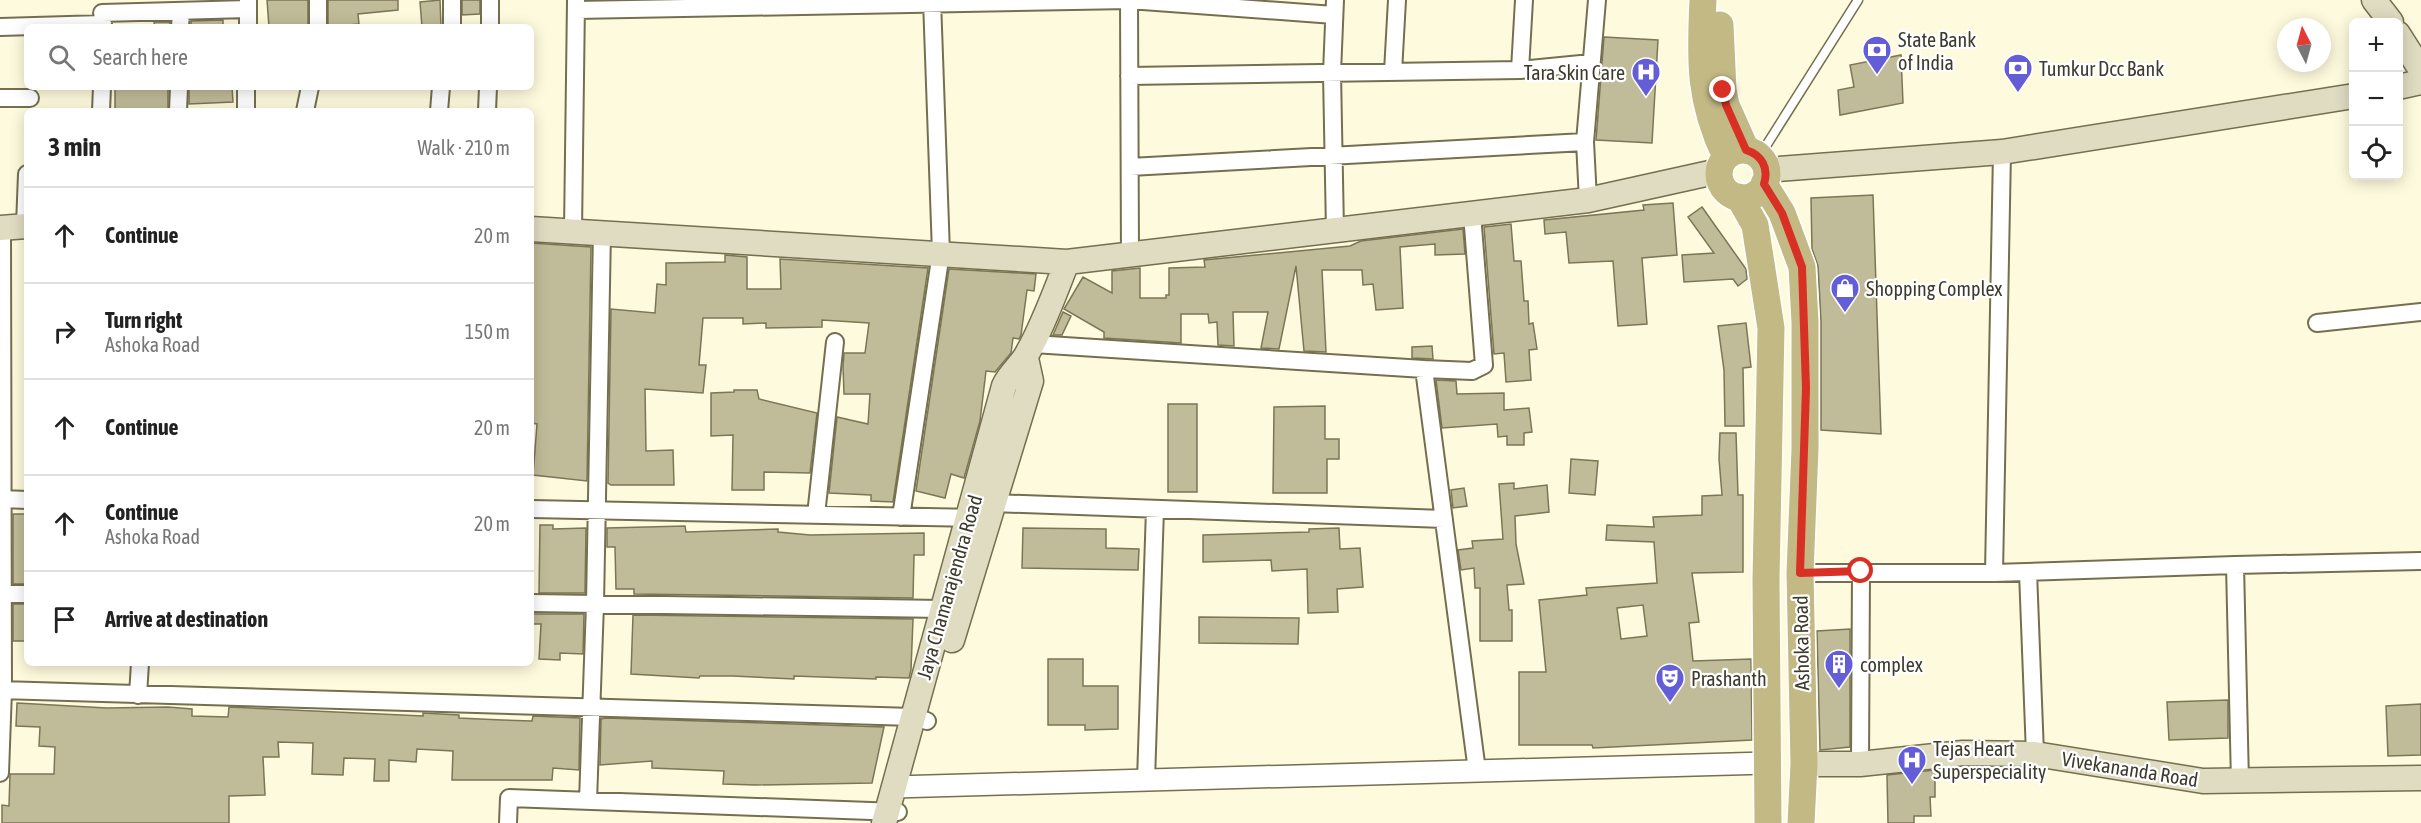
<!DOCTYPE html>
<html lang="en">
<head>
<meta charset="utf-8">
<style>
  :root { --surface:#fff; --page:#f2f2f2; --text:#222; --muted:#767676; --line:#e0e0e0 }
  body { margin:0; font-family:"Asap Condensed",sans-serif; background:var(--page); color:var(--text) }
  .controls { position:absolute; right:18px; top:18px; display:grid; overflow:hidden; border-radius:9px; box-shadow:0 3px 15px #0003 }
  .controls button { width:54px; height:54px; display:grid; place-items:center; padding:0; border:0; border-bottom:2px solid var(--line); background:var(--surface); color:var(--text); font:30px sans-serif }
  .compass { position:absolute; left:2277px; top:18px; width:54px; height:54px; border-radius:50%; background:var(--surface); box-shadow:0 3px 15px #0003; rotate:354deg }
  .stop { position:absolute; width:18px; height:18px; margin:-14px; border:4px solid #d93025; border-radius:50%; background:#fff }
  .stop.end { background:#d93025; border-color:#fff; box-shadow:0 2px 6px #0008 }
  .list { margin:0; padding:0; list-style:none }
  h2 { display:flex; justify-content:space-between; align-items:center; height:78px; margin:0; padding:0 24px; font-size:26px }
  h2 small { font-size:20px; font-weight:400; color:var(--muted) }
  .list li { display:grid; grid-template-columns:39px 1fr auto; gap:18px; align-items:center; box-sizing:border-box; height:96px; padding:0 24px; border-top:2px solid var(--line) }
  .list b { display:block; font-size:22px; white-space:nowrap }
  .list p { margin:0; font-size:20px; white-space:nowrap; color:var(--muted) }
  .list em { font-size:20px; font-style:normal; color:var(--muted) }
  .icon { flex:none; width:33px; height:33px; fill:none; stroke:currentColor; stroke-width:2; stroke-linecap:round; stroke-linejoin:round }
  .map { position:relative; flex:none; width:2421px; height:823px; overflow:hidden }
  .search { position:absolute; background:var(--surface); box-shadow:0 3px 15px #0003; left:24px; top:24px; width:510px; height:66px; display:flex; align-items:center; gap:15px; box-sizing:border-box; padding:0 21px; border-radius:9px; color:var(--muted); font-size:22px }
  .panel { position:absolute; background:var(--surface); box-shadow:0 3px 15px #0003; left:24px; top:108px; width:510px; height:558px; border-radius:9px }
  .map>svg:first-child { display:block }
</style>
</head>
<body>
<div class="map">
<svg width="2421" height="823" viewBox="0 0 2421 823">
  <rect width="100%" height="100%" fill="#fefadd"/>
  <path fill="#c0bb98" stroke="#7b7655" stroke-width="1.5" fill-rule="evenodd" d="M 267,0 L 308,0 L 308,27 L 269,27 Z
    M 328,0 L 398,0 L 398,10 L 358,14 L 359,24 L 328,27 Z
    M 440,0 L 441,27 L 422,27 L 420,2 Z
    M 462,0 L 480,0 L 480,14 L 462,15 Z
    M 223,20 L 223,27 L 191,27 L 191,21 Z
    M 154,22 L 170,22 L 170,27 L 155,27 Z
    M 1604,37 L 1658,40 L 1652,143 L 1596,140 Z
    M 1901,55 L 1903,103 L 1840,115 L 1838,90 L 1854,87 L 1850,65 Z
    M 115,87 L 168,87 L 168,111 L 115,111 Z
    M 232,87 L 233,102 L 189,104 L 189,88 Z
    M 1873,195 L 1881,434 L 1821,430 L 1821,321 L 1818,266 L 1812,249 L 1811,198 Z
    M 1673,203 L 1677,255 L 1642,258 L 1647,324 L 1618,326 L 1613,261 L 1569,263 L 1566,232 L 1545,234 L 1544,220 L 1644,210 L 1643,205 Z
    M 1702,207 L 1746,269 L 1747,279 L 1738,286 L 1733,279 L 1684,282 L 1682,255 L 1714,253 L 1688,217 Z
    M 1511,224 L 1514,261 L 1521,261 L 1524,301 L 1528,301 L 1529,324 L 1533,323 L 1537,349 L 1529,350 L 1531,380 L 1506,382 L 1504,353 L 1494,354 L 1484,227 Z
    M 1463,229 L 1465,254 L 1435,255 L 1435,244 L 1400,247 L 1403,308 L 1376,310 L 1373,284 L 1363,285 L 1362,270 L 1322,270 L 1326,352 L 1304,351 L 1296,266 L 1279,349 L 1261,348 L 1268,312 L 1233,312 L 1234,346 L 1218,345 L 1217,322 L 1209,323 L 1208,314 L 1181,314 L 1181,343 L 1104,338 L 1104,332 L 1064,309 L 1083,277 L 1112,293 L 1112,271 L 1140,268 L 1140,298 L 1166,298 L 1166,295 L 1169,295 L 1169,268 L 1205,267 L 1204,260 L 1350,246 L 1361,241 Z
    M 531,243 L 591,247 L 587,481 L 533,475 L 537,424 L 531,423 Z
    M 725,255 L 747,257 L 747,289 L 781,289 L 780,259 L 928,268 L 893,502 L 871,501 L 871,495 L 829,493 L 837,417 L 868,424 L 870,394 L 844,394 L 843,366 L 844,353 L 865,353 L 869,323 L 822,320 L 822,327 L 766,328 L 766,323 L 743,324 L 743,318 L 703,318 L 699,365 L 706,365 L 703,393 L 645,389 L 646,451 L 673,450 L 674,485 L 611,485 L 608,483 L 611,309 L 655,313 L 657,284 L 666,285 L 666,263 L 725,262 Z
    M 949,269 L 1036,274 L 1034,291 L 1027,290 L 1021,335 L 1019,339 L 1013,338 L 1011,353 L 995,372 L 986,371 L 980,421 L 964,478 L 951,474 L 945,498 L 916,491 Z
    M 1063,312 L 1071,316 L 1062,335 L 1053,335 Z
    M 1746,323 L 1751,367 L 1743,368 L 1744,426 L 1725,426 L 1724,370 L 1718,326 Z
    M 1432,346 L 1433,359 L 1412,358 L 1412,347 Z
    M 1436,380 L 1456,381 L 1457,394 L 1504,393 L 1504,410 L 1529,408 L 1532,432 L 1524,433 L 1524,445 L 1507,445 L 1507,436 L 1498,437 L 1497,424 L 1442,428 Z
    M 734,390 L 757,390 L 759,399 L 817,413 L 810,473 L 764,472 L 764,490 L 732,490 L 733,435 L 711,436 L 711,393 L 734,392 Z
    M 1168,404 L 1197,404 L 1197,492 L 1168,492 Z
    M 1325,406 L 1325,439 L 1339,439 L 1339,459 L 1327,459 L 1327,493 L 1273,493 L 1274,407 Z
    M 1720,433 L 1736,433 L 1738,495 L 1743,495 L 1743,572 L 1692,573 L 1699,622 L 1689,623 L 1693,661 L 1751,659 L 1752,740 L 1593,748 L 1592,745 L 1519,745 L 1519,672 L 1546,672 L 1539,600 L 1587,595 L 1586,588 L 1657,583 L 1654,542 L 1606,540 L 1607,525 L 1654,527 L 1653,517 L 1702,515 L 1702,496 L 1722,495 L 1719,459 ZM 1643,605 L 1647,636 L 1621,639 L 1617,608 Z
    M 1571,459 L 1598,461 L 1595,495 L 1569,493 Z
    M 1514,483 L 1514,489 L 1547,485 L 1549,512 L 1515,516 L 1516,544 L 1524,584 L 1507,585 L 1509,610 L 1512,610 L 1512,641 L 1480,641 L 1480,588 L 1475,588 L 1474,568 L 1461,570 L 1458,550 L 1473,548 L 1472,541 L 1503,539 L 1499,484 Z
    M 1464,488 L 1467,506 L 1453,508 L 1451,490 Z
    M 13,514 L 27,514 L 27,584 L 13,584 Z
    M 540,525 L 553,525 L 553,529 L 586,528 L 585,593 L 539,593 Z
    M 685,526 L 686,532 L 778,529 L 778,532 L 810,535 L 924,533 L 924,555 L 914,555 L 913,598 L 634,594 L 634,589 L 616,589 L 615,547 L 607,547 L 607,528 Z
    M 1023,528 L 1106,529 L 1106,548 L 1139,549 L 1138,570 L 1022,568 Z
    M 1339,528 L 1340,549 L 1360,548 L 1363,587 L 1337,589 L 1338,612 L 1308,613 L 1307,569 L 1272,571 L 1271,560 L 1203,562 L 1203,535 L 1309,532 L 1309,529 Z
    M 13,604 L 27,604 L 27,641 L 13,641 Z
    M 531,614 L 584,614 L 583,654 L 560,653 L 560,660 L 539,659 L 541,624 L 531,624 Z
    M 633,615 L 913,619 L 911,670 L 909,678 L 876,677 L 876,679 L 794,676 L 794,679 L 733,676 L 700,676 L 699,678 L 631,674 Z
    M 1199,617 L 1299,618 L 1298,644 L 1199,643 Z
    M 1850,629 L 1850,747 L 1820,750 L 1817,631 Z
    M 1048,659 L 1083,659 L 1083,686 L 1118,686 L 1118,729 L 1085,730 L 1085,725 L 1048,725 Z
    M 2228,700 L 2228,738 L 2169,740 L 2167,702 Z
    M 17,703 L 107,708 L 168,707 L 192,709 L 192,716 L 228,717 L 229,707 L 423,716 L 423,713 L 459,715 L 459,718 L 502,720 L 532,721 L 533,716 L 580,718 L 579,770 L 553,768 L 552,780 L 452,780 L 453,751 L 417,749 L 416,762 L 389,760 L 389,781 L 374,781 L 375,759 L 344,758 L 343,775 L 312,774 L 313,743 L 278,742 L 279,757 L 263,757 L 265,795 L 229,796 L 229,823 L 2,823 L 2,805 L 9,806 L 10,774 L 54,774 L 55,747 L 39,746 L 40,727 L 16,726 Z
    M 2421,704 L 2421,755 L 2388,756 L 2386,706 Z
    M 601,719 L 606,718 L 884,727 L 872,783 L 756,785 L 723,784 L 724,771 L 652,768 L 652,761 L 600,765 Z
    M 1935,770 L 1935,797 L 1930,797 L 1931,816 L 1914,816 L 1914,823 L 1888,823 L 1887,775 Z"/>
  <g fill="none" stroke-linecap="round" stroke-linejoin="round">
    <g stroke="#746f4e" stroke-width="11">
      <path id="service" d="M 1759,157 L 1858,0"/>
    </g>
    <g stroke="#746f4e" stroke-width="20">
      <path id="minor" d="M 490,0 L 490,27
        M 1129,0 L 1130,256
        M 1335,0 L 1332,73 L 1335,231
        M 576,10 L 1129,0 L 1334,15
        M 102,13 L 248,9
        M 0,27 L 103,24
        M 180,27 L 181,12
        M 248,27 L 248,0
        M 318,27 L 318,0
        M 452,27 L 452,0
        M 1520,70 L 1524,0
        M 1393,72 L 1397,0
        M 1129,76 L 1520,70 L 1591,63
        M 0,98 L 30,98
        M 101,111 L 102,87
        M 178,111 L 179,87
        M 246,111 L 246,87
        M 305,111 L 310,87
        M 439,111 L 441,87
        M 487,111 L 488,87
        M 1130,167 L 1585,142
        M 1588,200 L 1585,142 L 1597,0
        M 25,226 L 27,174
        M 573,231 L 576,1
        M 2317,323 L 2421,312
        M 1033,344 L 1424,369 L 1477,771
        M 1424,369 L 1472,371 L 1484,365 L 1472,214
        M 3,499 L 27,500
        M 993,503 L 1444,519
        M 531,509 L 977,518
        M 816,515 L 835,342
        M 901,517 L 941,253 L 932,0
        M 2028,572 L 2035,754
        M 1800,573 L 1994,573 L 2235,565
        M 1994,573 L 2002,152
        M 0,594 L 27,594
        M 531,603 L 943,609
        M 0,690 L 913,717 L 927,721
        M 138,695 L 140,663
        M 1860,764 L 1861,571
        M 0,773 L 3,690 L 2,228
        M 1146,780 L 1155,509
        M 2240,782 L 2235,565 L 2421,561
        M 588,801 L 595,604 L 602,232
        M 508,823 L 509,798 L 898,812"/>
    </g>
    <g stroke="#746f4e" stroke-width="24">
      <path id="tertiary" d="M 894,787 L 1767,763"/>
    </g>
    <g stroke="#746f4e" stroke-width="27">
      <path id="secondary" d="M 2374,0 L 2391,22
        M 2398,34 L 2421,70
        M 2398,87 L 2421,82
        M 1766,170 L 2002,152 L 2354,96
        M 0,228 L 27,226
        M 531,229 L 1067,262 L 1588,200 L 1719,171
        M 952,640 L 1031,381 L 1026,358
        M 1804,764 L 1860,764 L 1963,753 L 2035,754 L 2203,781 L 2421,778
        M 884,823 L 1004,386 C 1010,372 1022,365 1028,352 C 1044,324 1055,292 1067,262"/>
    </g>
    <g stroke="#fff" stroke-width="30">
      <path id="primary" d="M 1703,0 C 1700,61 1699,101 1726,157
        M 1720,25 L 1723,90 L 1726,105 L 1746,150
        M1719 174a24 24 0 1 1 48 0a24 24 0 1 1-48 0Z
        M 1764,184 L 1782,213 L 1802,267 L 1805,322 L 1805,449 L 1800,573 L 1804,764 L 1801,823
        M 1739,197 L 1755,225 L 1771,328 L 1766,580 L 1768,823"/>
    </g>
    <use href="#service" stroke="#fff" stroke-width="8"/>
    <use href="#minor" stroke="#fff" stroke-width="16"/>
    <use href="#tertiary" stroke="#fff" stroke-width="21"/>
    <use href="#secondary" stroke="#e0dcc2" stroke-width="24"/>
    <use href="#primary" stroke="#c2b984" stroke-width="27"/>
  </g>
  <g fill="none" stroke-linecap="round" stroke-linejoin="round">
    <path stroke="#d93025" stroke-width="8" d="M 1723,90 L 1726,105 L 1746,150 C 1762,155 1769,168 1764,184 L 1782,213 L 1802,267 L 1806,388 L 1800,573 L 1861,571"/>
  </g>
  <defs>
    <g id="bank-pin" transform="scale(1.5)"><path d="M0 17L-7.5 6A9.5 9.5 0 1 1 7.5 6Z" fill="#635ed7" stroke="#fff"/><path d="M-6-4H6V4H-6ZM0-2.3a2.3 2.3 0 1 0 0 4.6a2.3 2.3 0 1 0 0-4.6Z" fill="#fff"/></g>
    <g id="hospital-pin" transform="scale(1.5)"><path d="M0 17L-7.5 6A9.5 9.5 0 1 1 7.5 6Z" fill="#635ed7" stroke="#fff"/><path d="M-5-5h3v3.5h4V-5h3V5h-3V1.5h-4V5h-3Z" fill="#fff"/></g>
    <g id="shop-pin" transform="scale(1.5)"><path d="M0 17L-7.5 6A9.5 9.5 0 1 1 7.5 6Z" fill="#635ed7" stroke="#fff"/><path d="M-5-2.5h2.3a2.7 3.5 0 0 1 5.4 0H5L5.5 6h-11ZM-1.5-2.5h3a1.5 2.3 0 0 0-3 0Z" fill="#fff"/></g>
    <g id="building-pin" transform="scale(1.5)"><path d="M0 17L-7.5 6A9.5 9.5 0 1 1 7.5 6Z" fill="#635ed7" stroke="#fff"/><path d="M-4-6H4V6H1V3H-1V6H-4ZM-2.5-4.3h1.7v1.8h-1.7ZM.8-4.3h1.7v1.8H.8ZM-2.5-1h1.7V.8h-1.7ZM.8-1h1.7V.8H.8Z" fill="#fff"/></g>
    <g id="theatre-pin" transform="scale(1.5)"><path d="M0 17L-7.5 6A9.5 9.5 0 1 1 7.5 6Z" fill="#635ed7" stroke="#fff"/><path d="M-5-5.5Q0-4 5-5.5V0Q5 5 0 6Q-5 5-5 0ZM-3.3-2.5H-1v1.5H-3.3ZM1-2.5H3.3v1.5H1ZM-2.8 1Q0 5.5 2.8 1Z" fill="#fff"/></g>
  </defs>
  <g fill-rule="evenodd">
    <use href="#bank-pin" x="1877" y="50"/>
    <use href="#bank-pin" x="2018" y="68"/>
    <use href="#hospital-pin" x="1646" y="72"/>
    <use href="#shop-pin" x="1845" y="288"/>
    <use href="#building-pin" x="1839" y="664"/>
    <use href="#theatre-pin" x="1670" y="678"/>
    <use href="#hospital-pin" x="1912" y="760"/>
  </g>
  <g text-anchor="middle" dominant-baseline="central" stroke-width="4.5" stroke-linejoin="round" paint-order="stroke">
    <g font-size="20" fill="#3e3b2d" stroke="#fff" text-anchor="start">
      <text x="1898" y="39">State Bank<tspan x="1898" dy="23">of India</tspan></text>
      <text x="2039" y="68">Tumkur Dcc Bank</text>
      <text x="1625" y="72" text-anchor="end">Tara Skin Care</text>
      <text x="1866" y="288">Shopping Complex</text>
      <text x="1860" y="664">complex</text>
      <text x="1691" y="678">Prashanth</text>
      <text x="1933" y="748">Tejas Heart<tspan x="1933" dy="23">Superspeciality</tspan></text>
    </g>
    <g font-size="20" fill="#3e3b2d" stroke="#fff">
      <text transform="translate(949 587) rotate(-74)">Jaya Chamarajendra Road</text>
      <text transform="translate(1801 643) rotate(-91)">Ashoka Road</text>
      <text transform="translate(2130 769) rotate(9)">Vivekananda Road</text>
    </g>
  </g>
</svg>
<div class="controls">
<button>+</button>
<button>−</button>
<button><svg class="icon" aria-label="locate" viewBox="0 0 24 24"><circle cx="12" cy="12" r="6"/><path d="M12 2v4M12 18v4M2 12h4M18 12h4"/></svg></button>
</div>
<svg class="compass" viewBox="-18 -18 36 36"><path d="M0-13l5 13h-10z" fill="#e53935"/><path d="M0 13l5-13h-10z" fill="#767676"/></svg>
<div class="stop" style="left:1861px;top:571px"></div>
<div class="stop end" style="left:1723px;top:90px"></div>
<div class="search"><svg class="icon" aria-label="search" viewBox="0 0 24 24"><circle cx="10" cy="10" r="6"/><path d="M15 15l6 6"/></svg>Search here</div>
<section class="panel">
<h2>3 min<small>Walk · 210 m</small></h2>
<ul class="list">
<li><svg class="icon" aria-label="ahead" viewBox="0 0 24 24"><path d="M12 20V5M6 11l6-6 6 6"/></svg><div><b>Continue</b></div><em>20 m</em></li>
<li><svg class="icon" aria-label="right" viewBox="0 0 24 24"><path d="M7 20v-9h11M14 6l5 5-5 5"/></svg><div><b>Turn right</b><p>Ashoka Road</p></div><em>150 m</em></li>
<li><svg class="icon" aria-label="ahead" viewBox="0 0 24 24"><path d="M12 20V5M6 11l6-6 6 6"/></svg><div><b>Continue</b></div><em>20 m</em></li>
<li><svg class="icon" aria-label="ahead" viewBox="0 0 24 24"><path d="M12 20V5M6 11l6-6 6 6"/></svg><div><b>Continue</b><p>Ashoka Road</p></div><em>20 m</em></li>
<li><svg class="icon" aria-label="arrive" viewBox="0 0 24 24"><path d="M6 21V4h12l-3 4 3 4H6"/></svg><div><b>Arrive at destination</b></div></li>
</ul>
</section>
</div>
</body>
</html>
